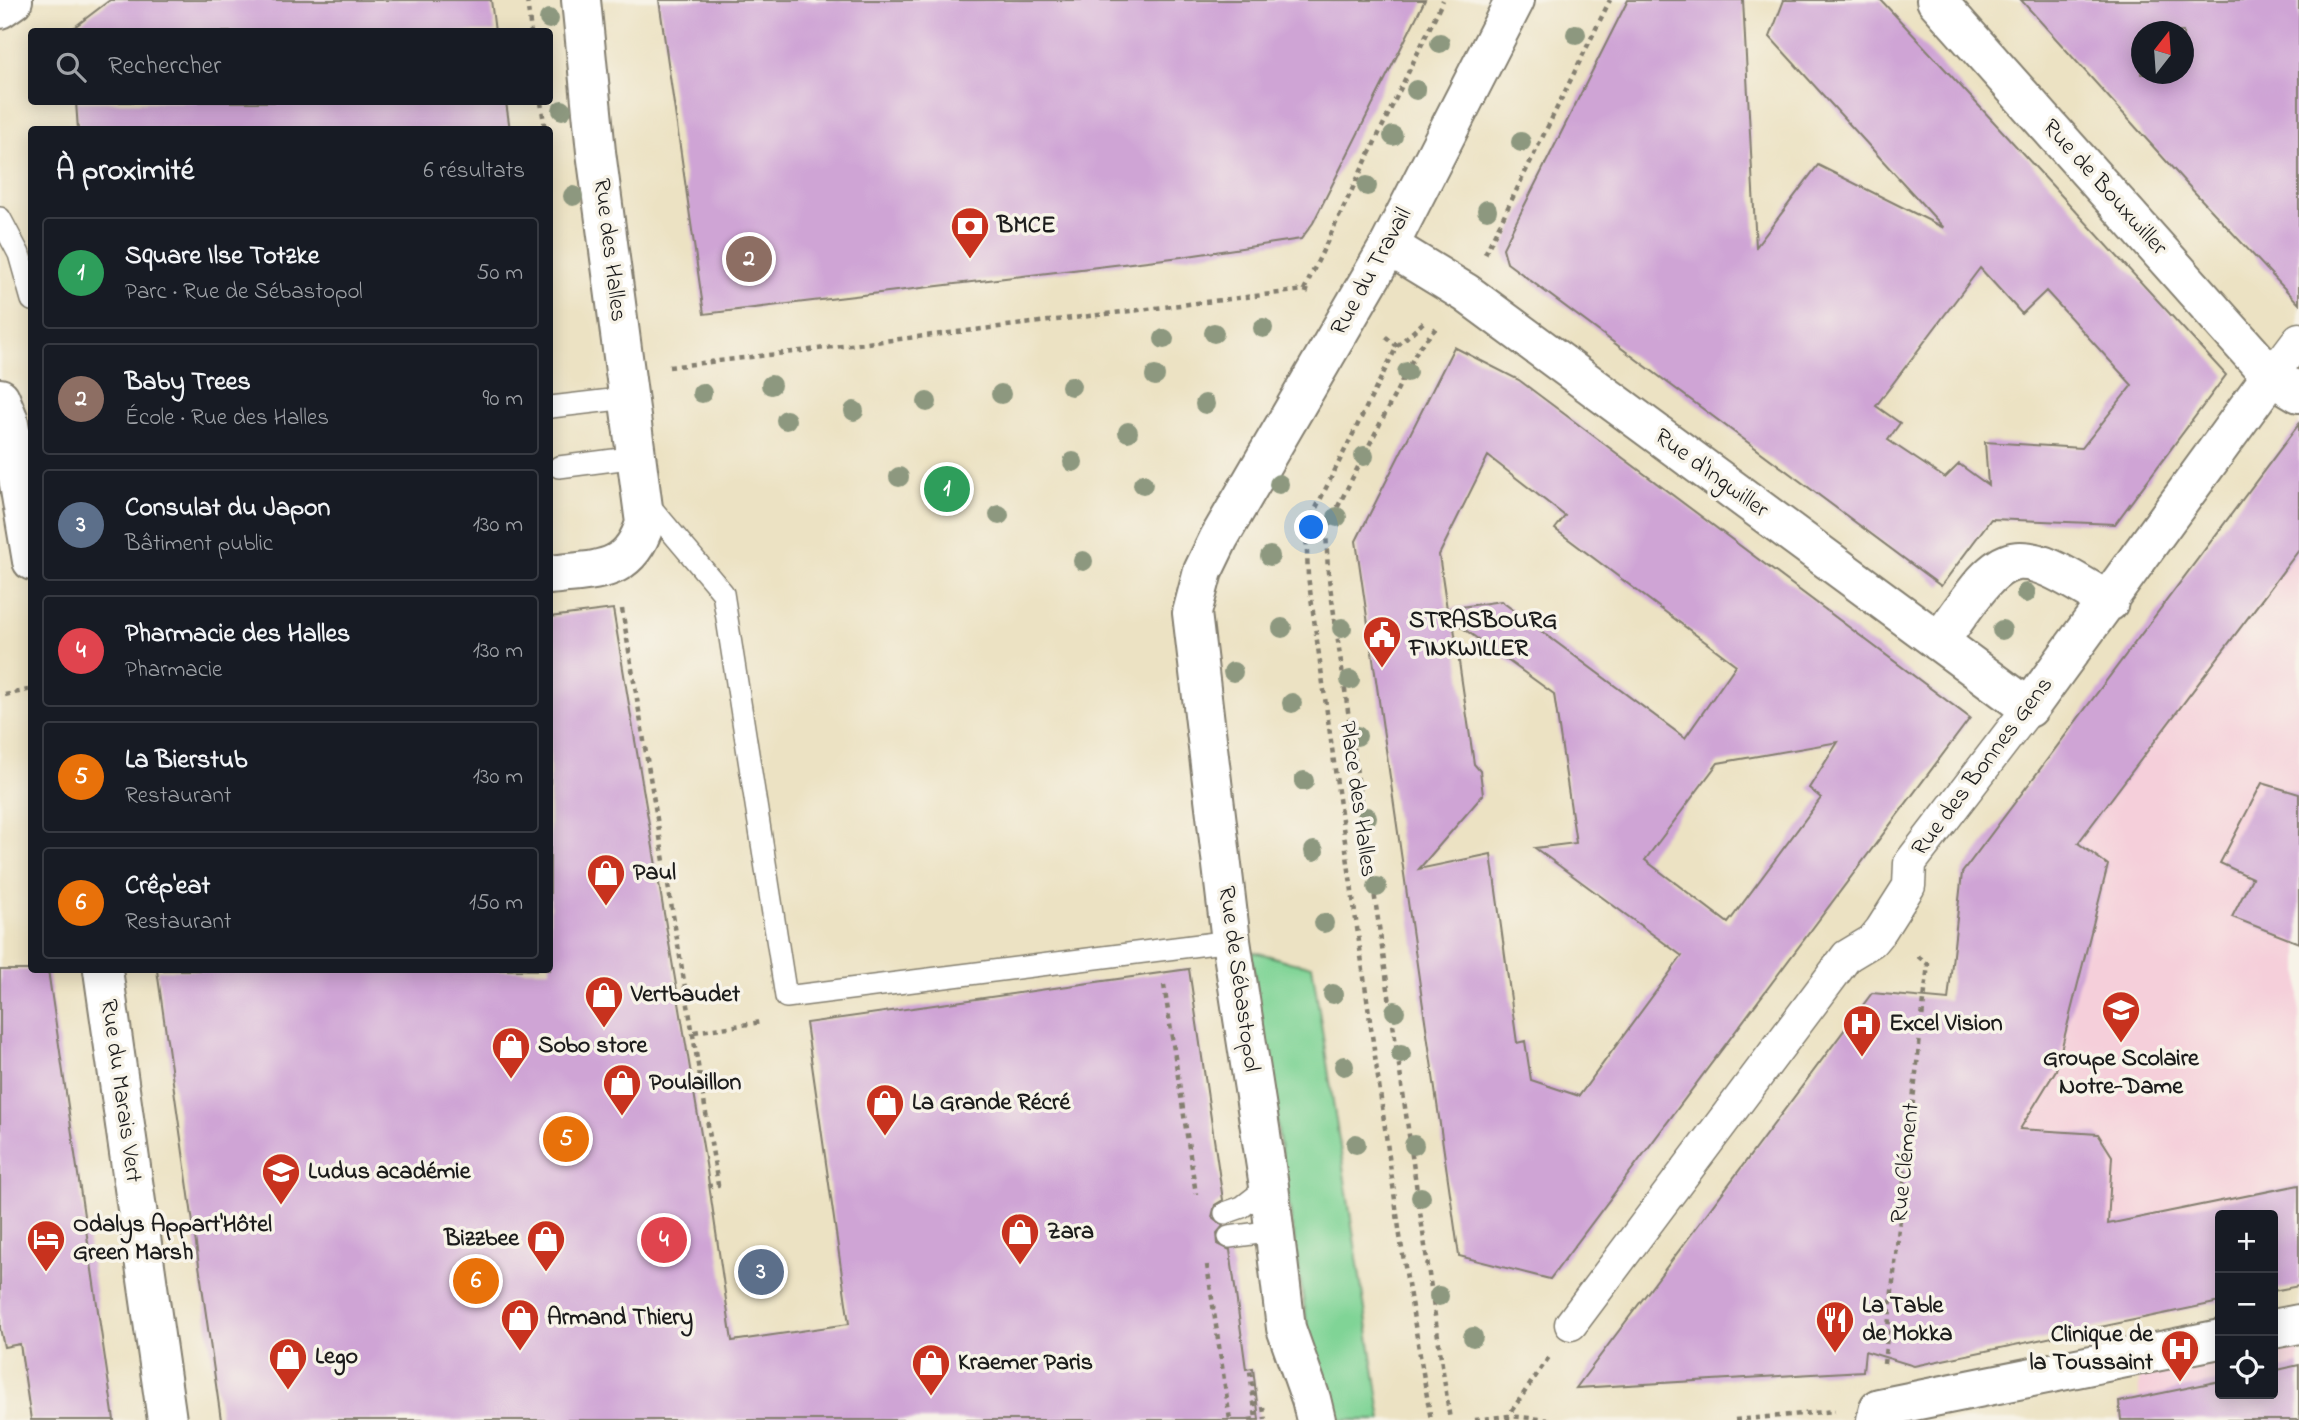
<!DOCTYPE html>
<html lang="fr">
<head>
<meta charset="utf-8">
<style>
  :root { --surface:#171b24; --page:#20242c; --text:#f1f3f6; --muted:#9ea1a6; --line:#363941; --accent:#0b8043 }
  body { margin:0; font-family:"Indie Flower",sans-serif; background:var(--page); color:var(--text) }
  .controls { position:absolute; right:21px; bottom:21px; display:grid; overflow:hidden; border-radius:7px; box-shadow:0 4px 18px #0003 }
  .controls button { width:63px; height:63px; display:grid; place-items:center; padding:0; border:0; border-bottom:2px solid var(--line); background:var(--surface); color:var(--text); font:35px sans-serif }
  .compass { position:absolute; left:2131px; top:21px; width:63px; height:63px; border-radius:50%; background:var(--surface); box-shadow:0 4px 18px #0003; rotate:17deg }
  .you { position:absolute; left:1312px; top:528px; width:24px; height:24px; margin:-18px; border:5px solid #fff; border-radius:50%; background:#1a73e8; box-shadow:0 0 0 10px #1a73e833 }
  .badge { display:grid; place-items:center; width:46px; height:46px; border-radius:50%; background:var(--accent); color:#fff; font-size:23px; font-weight:700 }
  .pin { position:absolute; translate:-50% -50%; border:4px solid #fff; box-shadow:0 2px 7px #0006 }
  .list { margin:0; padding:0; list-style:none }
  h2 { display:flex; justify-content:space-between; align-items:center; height:91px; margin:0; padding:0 28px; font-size:30px }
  h2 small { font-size:23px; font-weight:400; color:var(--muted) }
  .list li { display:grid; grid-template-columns:46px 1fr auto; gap:21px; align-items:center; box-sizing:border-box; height:112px; margin:0 14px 14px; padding:0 14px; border:2px solid var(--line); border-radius:7px }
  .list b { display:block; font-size:26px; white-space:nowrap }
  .list p { margin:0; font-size:23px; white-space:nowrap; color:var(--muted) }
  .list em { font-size:23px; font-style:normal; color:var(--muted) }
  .icon { flex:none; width:38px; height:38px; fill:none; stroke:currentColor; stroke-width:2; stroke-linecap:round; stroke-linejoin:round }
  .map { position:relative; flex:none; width:2299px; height:1420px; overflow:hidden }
  .search { position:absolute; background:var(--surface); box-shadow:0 4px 18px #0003; left:28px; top:28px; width:525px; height:77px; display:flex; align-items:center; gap:18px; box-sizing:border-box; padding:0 24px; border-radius:7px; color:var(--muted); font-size:26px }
  .panel { position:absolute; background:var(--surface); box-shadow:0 4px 18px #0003; left:28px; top:126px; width:525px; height:847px; border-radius:7px }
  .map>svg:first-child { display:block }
</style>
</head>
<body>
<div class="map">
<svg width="2299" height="1420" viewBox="0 0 2299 1420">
  <rect width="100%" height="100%" fill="#f7f3e8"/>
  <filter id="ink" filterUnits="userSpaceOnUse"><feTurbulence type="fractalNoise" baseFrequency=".0143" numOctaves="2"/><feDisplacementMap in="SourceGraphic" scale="14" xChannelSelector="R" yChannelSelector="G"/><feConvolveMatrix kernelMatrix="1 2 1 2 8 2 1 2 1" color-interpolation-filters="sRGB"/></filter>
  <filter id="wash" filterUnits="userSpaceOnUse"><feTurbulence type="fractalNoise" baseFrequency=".00686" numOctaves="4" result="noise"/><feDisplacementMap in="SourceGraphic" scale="28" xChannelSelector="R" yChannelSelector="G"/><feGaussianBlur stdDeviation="1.57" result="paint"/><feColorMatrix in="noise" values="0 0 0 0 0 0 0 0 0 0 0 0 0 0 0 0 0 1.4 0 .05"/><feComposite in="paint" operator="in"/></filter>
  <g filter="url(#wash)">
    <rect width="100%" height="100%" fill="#ece2c3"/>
    <path fill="#f5cfda" d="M 2286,441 L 2299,443 L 2299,1286 L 2273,1291 L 2273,1215 L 2220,1215 L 2220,1302 L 1911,1365 L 1962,873 Z
      M 2299,1341 L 2299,1420 L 2139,1420 L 2139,1372 L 2220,1356 L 2220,1394 L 2273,1394 L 2273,1346 Z"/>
    <path fill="#80d496" stroke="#4e7859" stroke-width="2" d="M 1251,952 C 1273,954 1290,966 1312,965 L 1382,1420 L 1324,1420 L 1320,1411 Z"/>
    <g id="blocks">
      <path fill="#cfa4d5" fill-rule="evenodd" d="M 110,0 L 491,0 L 495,32 L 68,32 Z
        M 659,0 L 1425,0 L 1313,223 L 1301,239 L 1181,257 L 704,314 Z
        M 1628,0 L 1743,0 L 1756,247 L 1818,165 L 1944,228 L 1770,37 L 1784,0 L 1881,0 L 1993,121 L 2226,375 L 2115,524 L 1991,519 L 1941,586 L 1507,263 L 1503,248 ZM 1980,268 L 2022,314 L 2046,291 L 2132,385 L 2082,448 L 1985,442 L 1988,485 L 1959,464 L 1945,478 L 1888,440 L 1900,423 L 1876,406 Z
        M 2021,0 L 2299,0 L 2299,304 L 2185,182 ZM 2141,32 L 2183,32 L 2183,74 L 2141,74 Z
        M 76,102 L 506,102 L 510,130 L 78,130 Z
        M 1454,347 L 1519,380 L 1970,718 L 1550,1279 L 1459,1256 L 1356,541 ZM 1488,456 L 1565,516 L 1555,529 L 1736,665 L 1685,738 L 1501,601 L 1447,609 L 1439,555 ZM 1453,621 L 1554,694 L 1576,843 L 1535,848 L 1682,956 L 1579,1096 L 1531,1080 L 1525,1041 L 1517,1043 L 1491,854 L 1419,869 L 1483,795 L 1480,771 L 1474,764 ZM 1838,742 L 1809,788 L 1821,798 L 1728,923 L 1645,860 L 1718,763 Z
        M 2299,424 L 2299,550 L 2078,843 L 2108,865 L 2056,1070 L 2020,1129 L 2098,1134 L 2112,1156 L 2108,1224 L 2299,1185 L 2299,1286 L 2273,1291 L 2273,1215 L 2220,1215 L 2220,1302 L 1914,1366 L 1865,1351 L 1863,1371 L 1576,1388 L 1872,993 L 1948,1000 L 1962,873 Z
        M 613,609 L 706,1164 L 732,1341 L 849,1324 L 806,1023 L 1189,969 L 1223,1200 L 1215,1205 L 1212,1217 L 1223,1226 L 1217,1233 L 1218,1244 L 1230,1250 L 1246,1369 L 1253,1368 L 1259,1420 L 221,1420 L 157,970 L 550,970 L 550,617 Z
        M 2262,783 L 2299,794 L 2299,943 L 2232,917 L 2252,878 L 2220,863 Z
        M 0,970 L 48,970 L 114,1420 L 31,1420 L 20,1344 L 4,1347 L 0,1328 Z
        M 2299,1365 L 2299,1420 L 2121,1420 L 2119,1402 L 2220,1381 L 2220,1394 L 2273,1394 L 2273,1371 Z"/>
    </g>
  </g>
  <g filter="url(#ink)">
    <use href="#blocks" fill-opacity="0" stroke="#847f70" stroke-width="2"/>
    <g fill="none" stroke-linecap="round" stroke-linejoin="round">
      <g stroke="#847f70" stroke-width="24">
        <path id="service" d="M 0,218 L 19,254 L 32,300
          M 551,407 L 628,398
          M 559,467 L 637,457
          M 647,503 L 723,593 L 786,997 L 1231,941
          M 1225,1213 L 1242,1207 L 1269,1186
          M 1229,1237 L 1274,1231"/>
      </g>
      <g stroke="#847f70" stroke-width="35">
        <path id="pedestrian" d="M 2271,376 L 2299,339
          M 1571,1324 L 1847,956 L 1872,941 L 1881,930 L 1909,886 L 1910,863 L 2029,708"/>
      </g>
      <g stroke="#847f70" stroke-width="42">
        <path id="minor" d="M 1936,0 L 2271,376 L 2299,393
          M 1389,246 L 1466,293 L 2029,708 L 2271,376
          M 550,575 C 596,569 629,575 645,523 L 596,152 L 581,0
          M 1939,642 C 2006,548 2006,537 2109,602
          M 103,970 L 167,1420
          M 2273,1329 L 2299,1324
          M 1316,1420 L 1311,1399 L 1286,1328 L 1269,1186 L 1231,941 L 1192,613 L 1203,571 L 1219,538 L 1389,246 L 1515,0
          M 1876,1420 L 1879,1408 L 2220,1339"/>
      </g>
      <g stroke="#847f70" stroke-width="42">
        <path id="tertiary" d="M 0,398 L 8,418 L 32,561"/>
      </g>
      <g stroke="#847f70" stroke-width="42">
        <path id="secondary" d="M 0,9 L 13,0"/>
      </g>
      <path stroke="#847f70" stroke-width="4.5" stroke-dasharray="5 5" stroke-linecap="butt" d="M 527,0 L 531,32
        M 541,102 L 545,130
        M 1485,254 L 1610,0
        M 1304,290 L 1443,0
        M 1436,328 L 1418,349 L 1326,530 L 1328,572 L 1450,1420
        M 1386,337 L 1397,346 L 1306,528 L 1308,576 L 1401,1243 L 1431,1420
        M 1397,346 L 1425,321
        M 669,367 L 1304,290 L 1310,292
        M 622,609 L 718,1185 L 709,1186
        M 5,695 L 32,689
        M 1164,985 L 1196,1194
        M 694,1032 L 762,1022
        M 1207,1265 L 1230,1420
        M 1884,1364 L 1928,964 L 1915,954
        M 1263,1407 L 1265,1420
        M 1249,1420 L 1256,1419 L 1250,1371
        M 1475,1420 L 1508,1416 L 1551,1420
        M 1508,1420 L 1508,1416 L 1549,1357
        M 1735,1420 L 1835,1411"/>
      <use href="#service" stroke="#fff" stroke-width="21"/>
      <use href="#pedestrian" stroke="#fff" stroke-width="32"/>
      <use href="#minor" stroke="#fff" stroke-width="38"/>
      <use href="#tertiary" stroke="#fff" stroke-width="38"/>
      <use href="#secondary" stroke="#fff" stroke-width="38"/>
    </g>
    <g fill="#8d987f">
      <circle cx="549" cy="19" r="10"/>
      <circle cx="1576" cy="34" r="10"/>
      <circle cx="1440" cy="43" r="10"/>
      <circle cx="1416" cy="90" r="10"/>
      <circle cx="562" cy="110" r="10"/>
      <circle cx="1393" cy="136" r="10"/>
      <circle cx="1521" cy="142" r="10"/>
      <circle cx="1367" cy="186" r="10"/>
      <circle cx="573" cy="196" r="10"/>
      <circle cx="1487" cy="210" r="10"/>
      <circle cx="1263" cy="328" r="10"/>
      <circle cx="1214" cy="333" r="10"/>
      <circle cx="1164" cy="339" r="10"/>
      <circle cx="1407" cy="372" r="10"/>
      <circle cx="1155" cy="376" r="10"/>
      <circle cx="771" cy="385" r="10"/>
      <circle cx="1071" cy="386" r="10"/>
      <circle cx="702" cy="393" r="10"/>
      <circle cx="1001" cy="394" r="10"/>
      <circle cx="927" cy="402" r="10"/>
      <circle cx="1205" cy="404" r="10"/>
      <circle cx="854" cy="411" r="10"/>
      <circle cx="786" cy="420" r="10"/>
      <circle cx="1128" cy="432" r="10"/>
      <circle cx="1364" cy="456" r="10"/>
      <circle cx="1073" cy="462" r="10"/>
      <circle cx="899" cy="477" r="10"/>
      <circle cx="1143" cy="484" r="10"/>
      <circle cx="1279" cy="484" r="10"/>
      <circle cx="999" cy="515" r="10"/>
      <circle cx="1337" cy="517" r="10"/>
      <circle cx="1270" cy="556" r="10"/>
      <circle cx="1083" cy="561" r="10"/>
      <circle cx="2026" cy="593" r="10"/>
      <circle cx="1282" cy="628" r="10"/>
      <circle cx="1342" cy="628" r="10"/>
      <circle cx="2002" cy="630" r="10"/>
      <circle cx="1233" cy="672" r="10"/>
      <circle cx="1350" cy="680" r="10"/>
      <circle cx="1292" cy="703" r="10"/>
      <circle cx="1357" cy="736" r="10"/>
      <circle cx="1304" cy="781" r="10"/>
      <circle cx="1367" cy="817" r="10"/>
      <circle cx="1314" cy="851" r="10"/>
      <circle cx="1377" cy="887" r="10"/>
      <circle cx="1324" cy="923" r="10"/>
      <circle cx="1333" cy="994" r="10"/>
      <circle cx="1395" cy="1011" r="10"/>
      <circle cx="1401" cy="1054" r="10"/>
      <circle cx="1344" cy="1066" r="10"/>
      <circle cx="1356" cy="1144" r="10"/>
      <circle cx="1414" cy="1145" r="10"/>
      <circle cx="1421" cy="1197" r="10"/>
      <circle cx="1439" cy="1296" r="10"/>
      <circle cx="1473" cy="1337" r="10"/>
    </g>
  </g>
  <defs>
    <g id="bank-pin" transform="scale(2.0125)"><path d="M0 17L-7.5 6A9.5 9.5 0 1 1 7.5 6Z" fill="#c8321e" stroke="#f7f3e8"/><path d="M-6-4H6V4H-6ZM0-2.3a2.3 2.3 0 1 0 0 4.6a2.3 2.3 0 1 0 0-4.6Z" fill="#fff"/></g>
    <g id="civic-pin" transform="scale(2.0125)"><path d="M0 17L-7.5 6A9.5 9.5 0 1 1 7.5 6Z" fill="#c8321e" stroke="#f7f3e8"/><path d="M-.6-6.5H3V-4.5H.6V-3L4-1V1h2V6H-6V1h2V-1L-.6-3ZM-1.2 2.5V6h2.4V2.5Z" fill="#fff"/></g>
    <g id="shop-pin" transform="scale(2.0125)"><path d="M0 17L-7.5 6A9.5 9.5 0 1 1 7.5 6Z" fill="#c8321e" stroke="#f7f3e8"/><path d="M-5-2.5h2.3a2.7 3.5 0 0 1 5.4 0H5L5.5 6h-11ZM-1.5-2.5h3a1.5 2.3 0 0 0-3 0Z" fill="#fff"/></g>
    <g id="school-pin" transform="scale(2.0125)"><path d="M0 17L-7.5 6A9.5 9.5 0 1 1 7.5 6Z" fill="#c8321e" stroke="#f7f3e8"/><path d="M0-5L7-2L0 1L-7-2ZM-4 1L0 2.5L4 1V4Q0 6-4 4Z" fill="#fff"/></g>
    <g id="hospital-pin" transform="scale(2.0125)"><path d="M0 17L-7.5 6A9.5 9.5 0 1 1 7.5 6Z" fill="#c8321e" stroke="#f7f3e8"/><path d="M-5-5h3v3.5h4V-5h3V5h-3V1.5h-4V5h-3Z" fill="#fff"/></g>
    <g id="university-pin" transform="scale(2.0125)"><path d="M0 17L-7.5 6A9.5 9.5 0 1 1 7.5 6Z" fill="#c8321e" stroke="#f7f3e8"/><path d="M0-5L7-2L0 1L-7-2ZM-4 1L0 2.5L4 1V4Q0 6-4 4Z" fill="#fff"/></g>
    <g id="hotel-pin" transform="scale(2.0125)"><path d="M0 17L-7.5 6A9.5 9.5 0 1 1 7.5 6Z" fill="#c8321e" stroke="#f7f3e8"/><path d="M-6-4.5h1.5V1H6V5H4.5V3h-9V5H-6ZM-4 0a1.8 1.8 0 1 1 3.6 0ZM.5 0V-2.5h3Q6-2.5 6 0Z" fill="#fff"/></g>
    <g id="restaurant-pin" transform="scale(2.0125)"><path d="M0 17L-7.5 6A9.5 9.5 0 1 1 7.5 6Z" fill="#c8321e" stroke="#f7f3e8"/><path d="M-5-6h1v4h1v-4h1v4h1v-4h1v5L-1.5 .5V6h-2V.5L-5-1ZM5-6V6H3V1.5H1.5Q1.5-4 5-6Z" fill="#fff"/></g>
  </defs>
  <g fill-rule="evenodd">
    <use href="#bank-pin" x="970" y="226"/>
    <use href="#civic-pin" x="1382" y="635"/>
    <use href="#shop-pin" x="606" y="873"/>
    <use href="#shop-pin" x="604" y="995"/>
    <use href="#school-pin" x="2121" y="1010"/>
    <use href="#hospital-pin" x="1862" y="1024"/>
    <use href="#shop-pin" x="511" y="1046"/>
    <use href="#shop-pin" x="622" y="1083"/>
    <use href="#shop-pin" x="885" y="1103"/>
    <use href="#university-pin" x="281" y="1172"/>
    <use href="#shop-pin" x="1020" y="1232"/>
    <use href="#hotel-pin" x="46" y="1239"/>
    <use href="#shop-pin" x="546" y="1239"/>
    <use href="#shop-pin" x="520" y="1318"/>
    <use href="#restaurant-pin" x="1835" y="1320"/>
    <use href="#hospital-pin" x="2180" y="1349"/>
    <use href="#shop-pin" x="288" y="1357"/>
    <use href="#shop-pin" x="931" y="1363"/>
  </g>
  <g text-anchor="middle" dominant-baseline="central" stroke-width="7" stroke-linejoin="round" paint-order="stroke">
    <g font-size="24" fill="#1c1c1c" stroke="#f7f3e8">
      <text transform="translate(2104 188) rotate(48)">Rue de Bouxwiller</text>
      <text transform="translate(609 250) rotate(83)">Rue des Halles</text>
      <text transform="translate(1372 272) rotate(-61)">Rue du Travail</text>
      <text transform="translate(1711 474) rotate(36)">Rue d'Ingwiller</text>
      <text transform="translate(1983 767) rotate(-53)">Rue des Bonnes Gens</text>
      <text transform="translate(1357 799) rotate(82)">Place des Halles</text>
      <text transform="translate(1238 979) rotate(82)">Rue de Sébastopol</text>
      <text transform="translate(120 1091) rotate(82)">Rue du Marais Vert</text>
      <text transform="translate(1906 1163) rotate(-84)">Rue Clément</text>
    </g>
    <g font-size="24" font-weight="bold" fill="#1c1c1c" stroke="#f7f3e8" text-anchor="start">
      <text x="997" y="226">BMCE</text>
      <text x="1409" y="621">STRASBOURG<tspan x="1409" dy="28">FINKWILLER</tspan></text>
      <text x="633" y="873">Paul</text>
      <text x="631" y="995">Vertbaudet</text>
      <text x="1889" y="1024">Excel Vision</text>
      <text x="538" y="1046">Sobo store</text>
      <text x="2121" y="1059" text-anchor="middle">Groupe Scolaire<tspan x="2121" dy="28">Notre-Dame</tspan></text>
      <text x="649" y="1083">Poulaillon</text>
      <text x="912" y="1103">La Grande Récré</text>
      <text x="308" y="1172">Ludus académie</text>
      <text x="73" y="1225">Odalys Appart'Hôtel<tspan x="73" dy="28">Green Marsh</tspan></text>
      <text x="1047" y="1232">Zara</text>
      <text x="519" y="1239" text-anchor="end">Bizzbee</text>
      <text x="1862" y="1306">La Table<tspan x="1862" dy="28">de Mokka</tspan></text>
      <text x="547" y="1318">Armand Thiery</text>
      <text x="2153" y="1335" text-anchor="end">Clinique de<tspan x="2153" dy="28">la Toussaint</tspan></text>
      <text x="315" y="1357">Lego</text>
      <text x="958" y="1363">Kraemer Paris</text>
    </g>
  </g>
</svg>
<div class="controls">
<button>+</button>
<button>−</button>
<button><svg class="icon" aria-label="locate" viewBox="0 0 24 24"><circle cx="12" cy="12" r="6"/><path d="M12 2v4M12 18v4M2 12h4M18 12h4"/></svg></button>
</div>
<svg class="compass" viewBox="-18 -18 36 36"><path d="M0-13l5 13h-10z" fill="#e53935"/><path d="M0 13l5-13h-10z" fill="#9ea1a6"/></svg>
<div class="you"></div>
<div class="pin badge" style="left:947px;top:489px;background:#2e9e5b">1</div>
<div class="pin badge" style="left:749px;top:259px;background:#8d6e63">2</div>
<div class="pin badge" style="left:761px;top:1272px;background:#5c6f8a">3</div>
<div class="pin badge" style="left:664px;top:1240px;background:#e0444e">4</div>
<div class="pin badge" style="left:566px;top:1139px;background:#e8710a">5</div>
<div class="pin badge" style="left:476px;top:1281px;background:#e8710a">6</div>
<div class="search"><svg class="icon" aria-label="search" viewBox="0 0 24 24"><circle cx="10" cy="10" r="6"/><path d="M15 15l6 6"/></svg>Rechercher</div>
<section class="panel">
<h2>À proximité<small>6 résultats</small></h2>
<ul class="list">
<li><span class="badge" style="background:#2e9e5b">1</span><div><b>Square Ilse Totzke</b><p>Parc · Rue de Sébastopol</p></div><em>50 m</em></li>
<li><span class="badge" style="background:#8d6e63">2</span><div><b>Baby Trees</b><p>École · Rue des Halles</p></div><em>90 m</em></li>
<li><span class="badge" style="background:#5c6f8a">3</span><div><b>Consulat du Japon</b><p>Bâtiment public</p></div><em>130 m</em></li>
<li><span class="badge" style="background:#e0444e">4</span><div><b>Pharmacie des Halles</b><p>Pharmacie</p></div><em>130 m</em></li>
<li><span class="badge" style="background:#e8710a">5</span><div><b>La Bierstub</b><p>Restaurant</p></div><em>130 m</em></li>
<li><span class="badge" style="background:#e8710a">6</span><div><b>Crêp'eat</b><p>Restaurant</p></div><em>150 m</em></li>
</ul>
</section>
</div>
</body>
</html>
